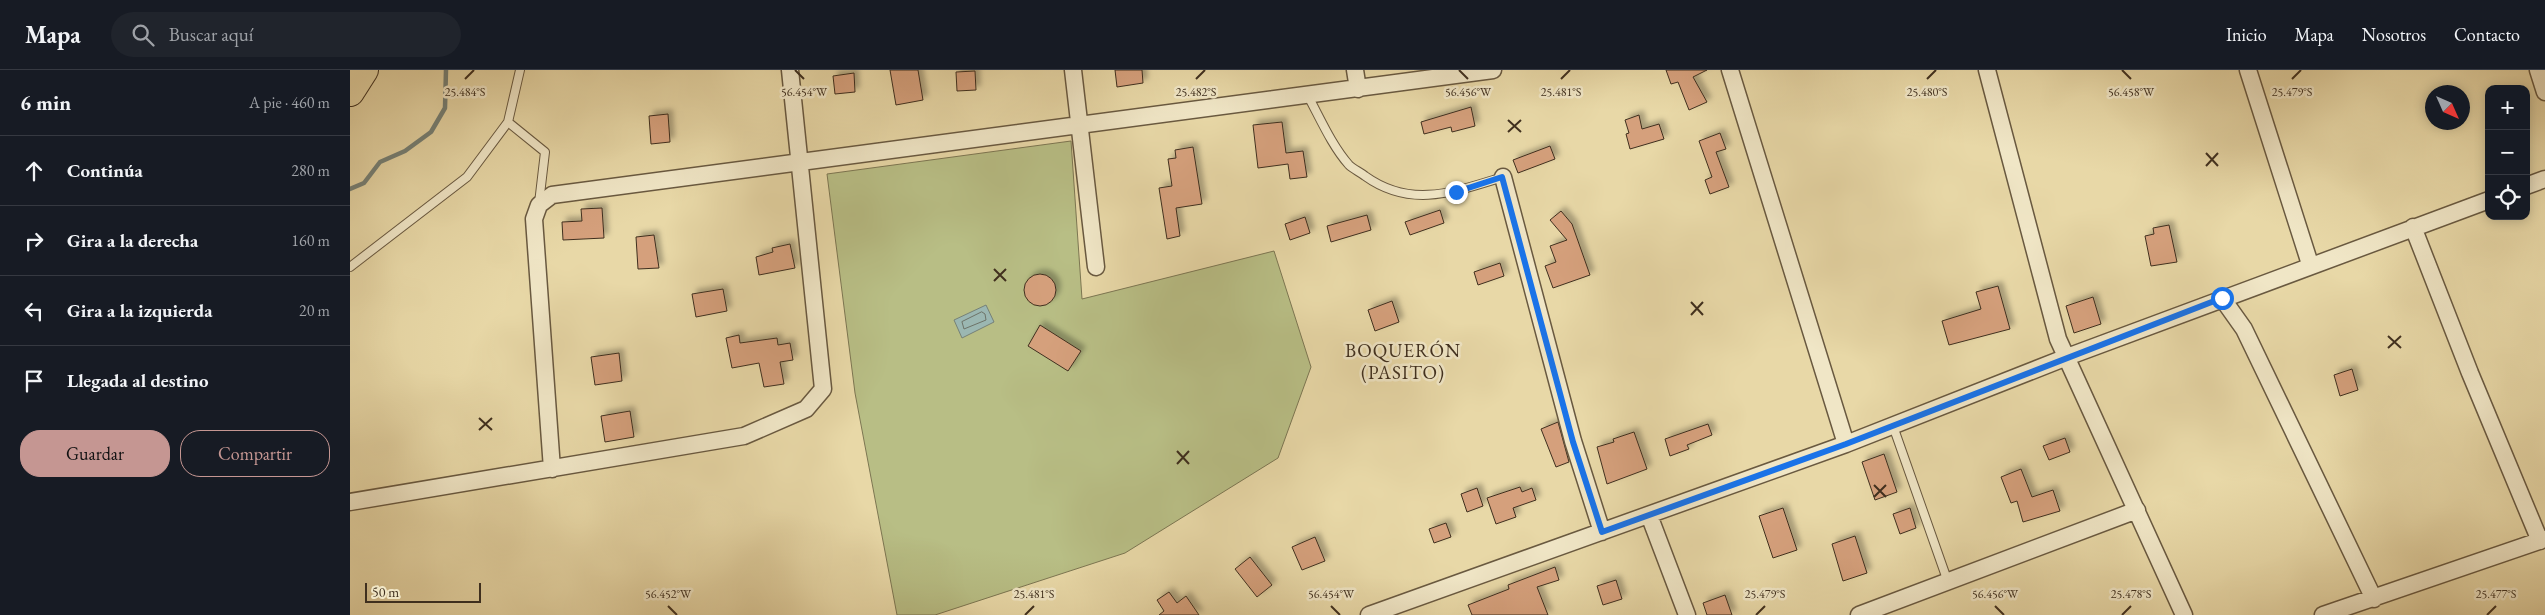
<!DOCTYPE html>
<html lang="es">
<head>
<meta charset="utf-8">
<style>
  :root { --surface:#171b24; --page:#20242c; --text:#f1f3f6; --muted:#9ea1a6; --line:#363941; --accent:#c59692 }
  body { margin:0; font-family:"EB Garamond",serif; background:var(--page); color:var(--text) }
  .controls { position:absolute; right:15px; top:15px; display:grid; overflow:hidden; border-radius:10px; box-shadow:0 2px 12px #0003 }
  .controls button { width:45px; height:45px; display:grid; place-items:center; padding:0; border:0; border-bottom:1px solid var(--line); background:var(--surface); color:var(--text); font:25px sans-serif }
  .compass { position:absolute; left:2075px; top:15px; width:45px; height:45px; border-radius:50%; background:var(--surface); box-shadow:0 2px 12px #0003; rotate:135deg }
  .scale { position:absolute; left:15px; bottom:12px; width:116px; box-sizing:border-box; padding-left:5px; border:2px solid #3f2f1e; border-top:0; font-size:14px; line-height:18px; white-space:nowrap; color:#3f2f1e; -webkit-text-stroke:4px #f0e6c6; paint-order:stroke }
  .stop { position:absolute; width:15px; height:15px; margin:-11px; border:4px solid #1a73e8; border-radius:50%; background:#fff }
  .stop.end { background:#1a73e8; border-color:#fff; box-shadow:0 1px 5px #0008 }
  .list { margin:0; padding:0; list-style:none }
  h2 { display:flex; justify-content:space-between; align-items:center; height:65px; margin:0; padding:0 20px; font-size:21px }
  h2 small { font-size:16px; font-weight:400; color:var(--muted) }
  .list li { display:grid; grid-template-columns:32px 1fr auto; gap:15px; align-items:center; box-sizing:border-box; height:70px; padding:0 20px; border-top:1px solid var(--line) }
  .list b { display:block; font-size:19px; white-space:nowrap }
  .list em { font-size:16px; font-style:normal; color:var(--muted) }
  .actions { display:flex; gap:10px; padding:15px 20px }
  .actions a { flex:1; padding:11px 0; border:1px solid var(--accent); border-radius:20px; text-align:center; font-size:18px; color:var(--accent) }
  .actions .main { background:var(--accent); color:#111 }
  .icon { flex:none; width:28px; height:28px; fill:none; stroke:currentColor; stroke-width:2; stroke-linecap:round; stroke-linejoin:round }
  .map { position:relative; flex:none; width:2195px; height:545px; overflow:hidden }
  header { display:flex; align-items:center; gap:30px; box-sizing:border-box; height:70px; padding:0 25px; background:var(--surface); border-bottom:1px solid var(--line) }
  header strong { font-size:24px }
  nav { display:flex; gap:28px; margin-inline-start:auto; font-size:18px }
  .search { width:350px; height:45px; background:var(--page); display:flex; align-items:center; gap:12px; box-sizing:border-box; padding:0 18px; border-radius:28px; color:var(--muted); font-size:19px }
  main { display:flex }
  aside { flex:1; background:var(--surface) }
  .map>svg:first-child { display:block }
</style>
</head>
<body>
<header>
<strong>Mapa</strong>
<div class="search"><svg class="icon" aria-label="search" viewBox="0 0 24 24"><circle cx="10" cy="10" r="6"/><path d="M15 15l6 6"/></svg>Buscar aquí</div>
<nav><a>Inicio</a><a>Mapa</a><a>Nosotros</a><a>Contacto</a></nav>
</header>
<main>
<aside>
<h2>6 min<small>A pie · 460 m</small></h2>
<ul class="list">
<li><svg class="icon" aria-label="ahead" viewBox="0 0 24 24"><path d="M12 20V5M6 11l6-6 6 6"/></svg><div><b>Continúa</b></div><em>280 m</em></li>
<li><svg class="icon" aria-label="right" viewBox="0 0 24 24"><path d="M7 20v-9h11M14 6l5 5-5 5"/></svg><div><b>Gira a la derecha</b></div><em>160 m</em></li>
<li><svg class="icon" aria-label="left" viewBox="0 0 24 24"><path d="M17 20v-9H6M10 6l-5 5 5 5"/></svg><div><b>Gira a la izquierda</b></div><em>20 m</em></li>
<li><svg class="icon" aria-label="arrive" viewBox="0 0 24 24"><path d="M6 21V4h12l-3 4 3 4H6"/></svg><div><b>Llegada al destino</b></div></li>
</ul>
<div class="actions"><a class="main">Guardar</a><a>Compartir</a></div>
</aside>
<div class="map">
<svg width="2195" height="545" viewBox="0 0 2195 545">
  <defs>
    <filter id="shadow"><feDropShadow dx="4.5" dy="-4.5" stdDeviation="2.5" flood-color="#0004"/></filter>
  </defs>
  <rect width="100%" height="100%" fill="#e8d8a7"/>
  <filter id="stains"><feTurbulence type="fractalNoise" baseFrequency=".004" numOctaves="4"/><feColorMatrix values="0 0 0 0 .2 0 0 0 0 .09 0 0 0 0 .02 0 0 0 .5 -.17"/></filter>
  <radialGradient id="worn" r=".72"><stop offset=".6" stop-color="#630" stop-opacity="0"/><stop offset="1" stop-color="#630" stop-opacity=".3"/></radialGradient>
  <path fill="#b8be85" stroke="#7c7652" d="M 721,71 L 732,229 L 924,181 L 961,297 L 928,388 L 775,483 L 585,545 L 547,545 L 505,323 L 477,104 Z"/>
  <path fill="#9bb7b2" stroke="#768177" d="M 636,235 L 644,252 L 612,268 L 604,250 Z"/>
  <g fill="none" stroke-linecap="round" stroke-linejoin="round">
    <path stroke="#6d7368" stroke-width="1" d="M 632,242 L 635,244 L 636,250 L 614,259 L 612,252 Z"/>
    <path stroke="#768177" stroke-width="4.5" d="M 0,119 L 14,113 L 30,92 L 55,81 L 81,62 L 95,38 L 96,0"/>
  </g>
  <path fill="#d5a07c" stroke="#3f2f1e" filter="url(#shadow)" d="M 540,0 L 568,0 L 573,30 L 546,35 Z
    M 765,0 L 792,0 L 793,13 L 767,17 Z
    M 1316,0 L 1357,0 L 1343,7 L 1357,32 L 1339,40 L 1328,12 L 1321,14 Z
    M 625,1 L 626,20 L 607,21 L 606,2 Z
    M 504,3 L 505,22 L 485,24 L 483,6 Z
    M 1121,37 L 1125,56 L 1102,62 L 1101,57 L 1074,64 L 1071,52 Z
    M 318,44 L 320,72 L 301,74 L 299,46 Z
    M 1289,45 L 1292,59 L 1309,54 L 1314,69 L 1280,79 L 1276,64 L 1279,63 L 1275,50 Z
    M 932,52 L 936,83 L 953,81 L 957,107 L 940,109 L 938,94 L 908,98 L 903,55 Z
    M 1370,63 L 1376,79 L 1366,82 L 1379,117 L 1360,124 L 1355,110 L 1362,107 L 1349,71 Z
    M 1200,76 L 1205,89 L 1168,103 L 1163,90 Z
    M 843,77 L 852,134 L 826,138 L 830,166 L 817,169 L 809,118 L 822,116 L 818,89 L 826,88 L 825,80 Z
    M 252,138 L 254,168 L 213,170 L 212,152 L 232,151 L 231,139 Z
    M 1090,140 L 1094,153 L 1060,165 L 1055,152 Z
    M 1211,141 L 1222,154 L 1240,205 L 1203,218 L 1195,196 L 1206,192 L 1200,176 L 1217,170 L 1200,150 Z
    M 1017,145 L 1021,160 L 981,172 L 977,156 Z
    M 955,147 L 960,163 L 940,170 L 935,154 Z
    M 1819,155 L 1827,192 L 1801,196 L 1795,166 L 1804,164 L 1803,158 Z
    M 304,165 L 309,198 L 288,199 L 286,167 Z
    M 440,174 L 445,198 L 409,205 L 406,187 L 423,182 L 422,178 Z
    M 1150,193 L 1154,206 L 1128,215 L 1124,202 Z
    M674 220a16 16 0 1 1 32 0a16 16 0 1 1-32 0Z
    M 1648,216 L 1660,259 L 1599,275 L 1592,251 L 1631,239 L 1626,222 Z
    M 373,219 L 377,241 L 346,247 L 342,224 Z
    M 1743,227 L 1751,254 L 1724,263 L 1716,236 Z
    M 1042,231 L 1049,252 L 1025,261 L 1018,240 Z
    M 690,255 L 731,281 L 718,301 L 678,276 Z
    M 389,265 L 390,273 L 427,268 L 428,275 L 440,273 L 443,290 L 430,292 L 434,314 L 414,317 L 409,293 L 382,298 L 376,268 Z
    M 269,283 L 272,311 L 245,315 L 241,287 Z
    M 2002,299 L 2008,320 L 1990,326 L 1984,305 Z
    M 280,341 L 284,367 L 255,372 L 251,346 Z
    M 1208,352 L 1219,392 L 1206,397 L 1191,359 Z
    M 1358,354 L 1362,365 L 1337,375 L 1339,379 L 1320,386 L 1315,369 Z
    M 1284,362 L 1297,399 L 1257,414 L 1247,377 L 1264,372 L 1263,369 Z
    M 1715,368 L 1720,382 L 1699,390 L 1693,376 Z
    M 1534,384 L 1547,422 L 1525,430 L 1512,392 Z
    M 1671,399 L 1682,427 L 1703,420 L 1710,441 L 1673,452 L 1667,431 L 1661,433 L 1651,407 Z
    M 1170,417 L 1172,422 L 1182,418 L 1186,430 L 1163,438 L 1166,447 L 1146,454 L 1137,428 Z
    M 1127,418 L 1133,436 L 1117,442 L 1111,424 Z
    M 1433,438 L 1447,480 L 1423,488 L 1409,446 Z
    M 1560,438 L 1566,458 L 1550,464 L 1543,444 Z
    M 1096,453 L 1101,467 L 1084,473 L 1079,459 Z
    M 1505,466 L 1517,503 L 1493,511 L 1482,474 Z
    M 965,467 L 975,491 L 952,500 L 942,477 Z
    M 900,487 L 922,515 L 907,527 L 885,499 Z
    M 1205,497 L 1209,510 L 1187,517 L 1198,545 L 1122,545 L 1118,535 L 1159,519 L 1158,515 Z
    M 1266,510 L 1272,529 L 1253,535 L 1247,516 Z
    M 819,522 L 827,533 L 836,526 L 849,545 L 809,545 L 814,541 L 807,530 Z
    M 1375,525 L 1382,545 L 1357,545 L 1353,533 Z"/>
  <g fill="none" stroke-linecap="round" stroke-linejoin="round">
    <g stroke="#695940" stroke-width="10">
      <path id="lane" d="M 958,26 C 970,48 982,76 999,95 C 1003,99 1010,102 1015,106 C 1061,139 1104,122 1153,107
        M 158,52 L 170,0
        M 0,197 L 117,107 L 158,52 L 195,82 L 189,133
        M 1543,356 L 1598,512"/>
    </g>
    <g stroke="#695940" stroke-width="19">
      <path id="street" d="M 723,0 L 746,197
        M 1005,0 L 1008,19
        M 1380,0 L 1496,374
        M 1637,0 L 1708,269 L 1834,545
        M 1898,0 L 1960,194
        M 2188,0 L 2195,22
        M 1153,107 L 1223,371 L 1252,462
        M 2176,116 L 2195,109
        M 2063,157 L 2120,303 L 2190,471
        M 1872,228 L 1894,259 L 2024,529
        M 202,399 L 184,149 L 189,135 L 202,125 L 1143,0
        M 0,432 L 394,366 L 456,339 L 473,319 L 440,0
        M 1299,445 L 1337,545
        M 1019,545 L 1496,374 L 1717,287 L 2139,130
        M 1509,545 L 1787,440
        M 1973,545 L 2195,469"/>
    </g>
    <g stroke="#3f2f1e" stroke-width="30">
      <path id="highway" d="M 0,22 L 14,0"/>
    </g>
    <use href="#lane" stroke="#f0e6c6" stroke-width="8"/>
    <use href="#street" stroke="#f0e6c6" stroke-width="16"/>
    <use href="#highway" stroke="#e8d8a7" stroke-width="28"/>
  </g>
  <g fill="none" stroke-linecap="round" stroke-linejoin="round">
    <path stroke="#1a73e8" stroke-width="6" d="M 1106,122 L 1152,107 L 1223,372 L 1252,462 L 1496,374 L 1872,228"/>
  </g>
  <path fill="none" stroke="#3f2f1e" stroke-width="2" d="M 445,0 L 454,9M 1109,0 L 1118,9M 1772,0 L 1781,9M 115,9 L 124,0M 846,9 L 855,0M 1211,9 L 1220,0M 1577,9 L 1586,0M 1942,9 L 1951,0M 1158,50 L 1171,62M 1158,62 L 1171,50M 1856,83 L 1868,96M 1856,96 L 1868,83M 644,199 L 656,211M 644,211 L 656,199M 1341,232 L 1353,245M 1341,245 L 1353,232M 2038,266 L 2051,278M 2038,278 L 2051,266M 129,348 L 142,360M 129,360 L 142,348M 827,381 L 839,394M 827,394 L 839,381M 1524,415 L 1536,427M 1524,427 L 1536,415M 318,536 L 327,545M 981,536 L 990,545M 1645,536 L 1654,545M 675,545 L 684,536M 1406,545 L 1415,536M 1772,545 L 1781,536M 2137,545 L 2146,536"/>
  <g text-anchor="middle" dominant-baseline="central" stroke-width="5" stroke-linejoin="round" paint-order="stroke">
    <g font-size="19" letter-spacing="1" fill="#3f2f1e" stroke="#f0e6c6">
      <text x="1053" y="280">BOQUERÓN<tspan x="1053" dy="22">(PASITO)</tspan></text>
    </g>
  </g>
  <g font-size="12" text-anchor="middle" fill="#3f2f1e" stroke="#f0e6c6" stroke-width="5" stroke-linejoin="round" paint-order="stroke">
    <text x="115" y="26">25.484°S</text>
    <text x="454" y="26">56.454°W</text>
    <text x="846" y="26">25.482°S</text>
    <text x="1118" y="26">56.456°W</text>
    <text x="1211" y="26">25.481°S</text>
    <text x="1577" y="26">25.480°S</text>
    <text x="1781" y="26">56.458°W</text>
    <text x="1942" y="26">25.479°S</text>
    <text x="318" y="528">56.452°W</text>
    <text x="684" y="528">25.481°S</text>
    <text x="981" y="528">56.454°W</text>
    <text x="1415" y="528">25.479°S</text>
    <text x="1645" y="528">56.456°W</text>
    <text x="1781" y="528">25.478°S</text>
    <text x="2146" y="528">25.477°S</text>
  </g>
  <rect width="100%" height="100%" filter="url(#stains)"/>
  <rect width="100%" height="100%" fill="url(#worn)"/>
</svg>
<div class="controls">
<button>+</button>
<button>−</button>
<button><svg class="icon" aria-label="locate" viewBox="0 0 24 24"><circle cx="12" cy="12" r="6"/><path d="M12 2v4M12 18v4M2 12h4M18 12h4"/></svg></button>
</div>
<svg class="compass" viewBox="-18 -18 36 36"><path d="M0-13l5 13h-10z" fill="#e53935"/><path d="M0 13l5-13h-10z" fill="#9ea1a6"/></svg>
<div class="scale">50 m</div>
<div class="stop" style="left:1872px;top:228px"></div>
<div class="stop end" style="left:1106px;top:122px"></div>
</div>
</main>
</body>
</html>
